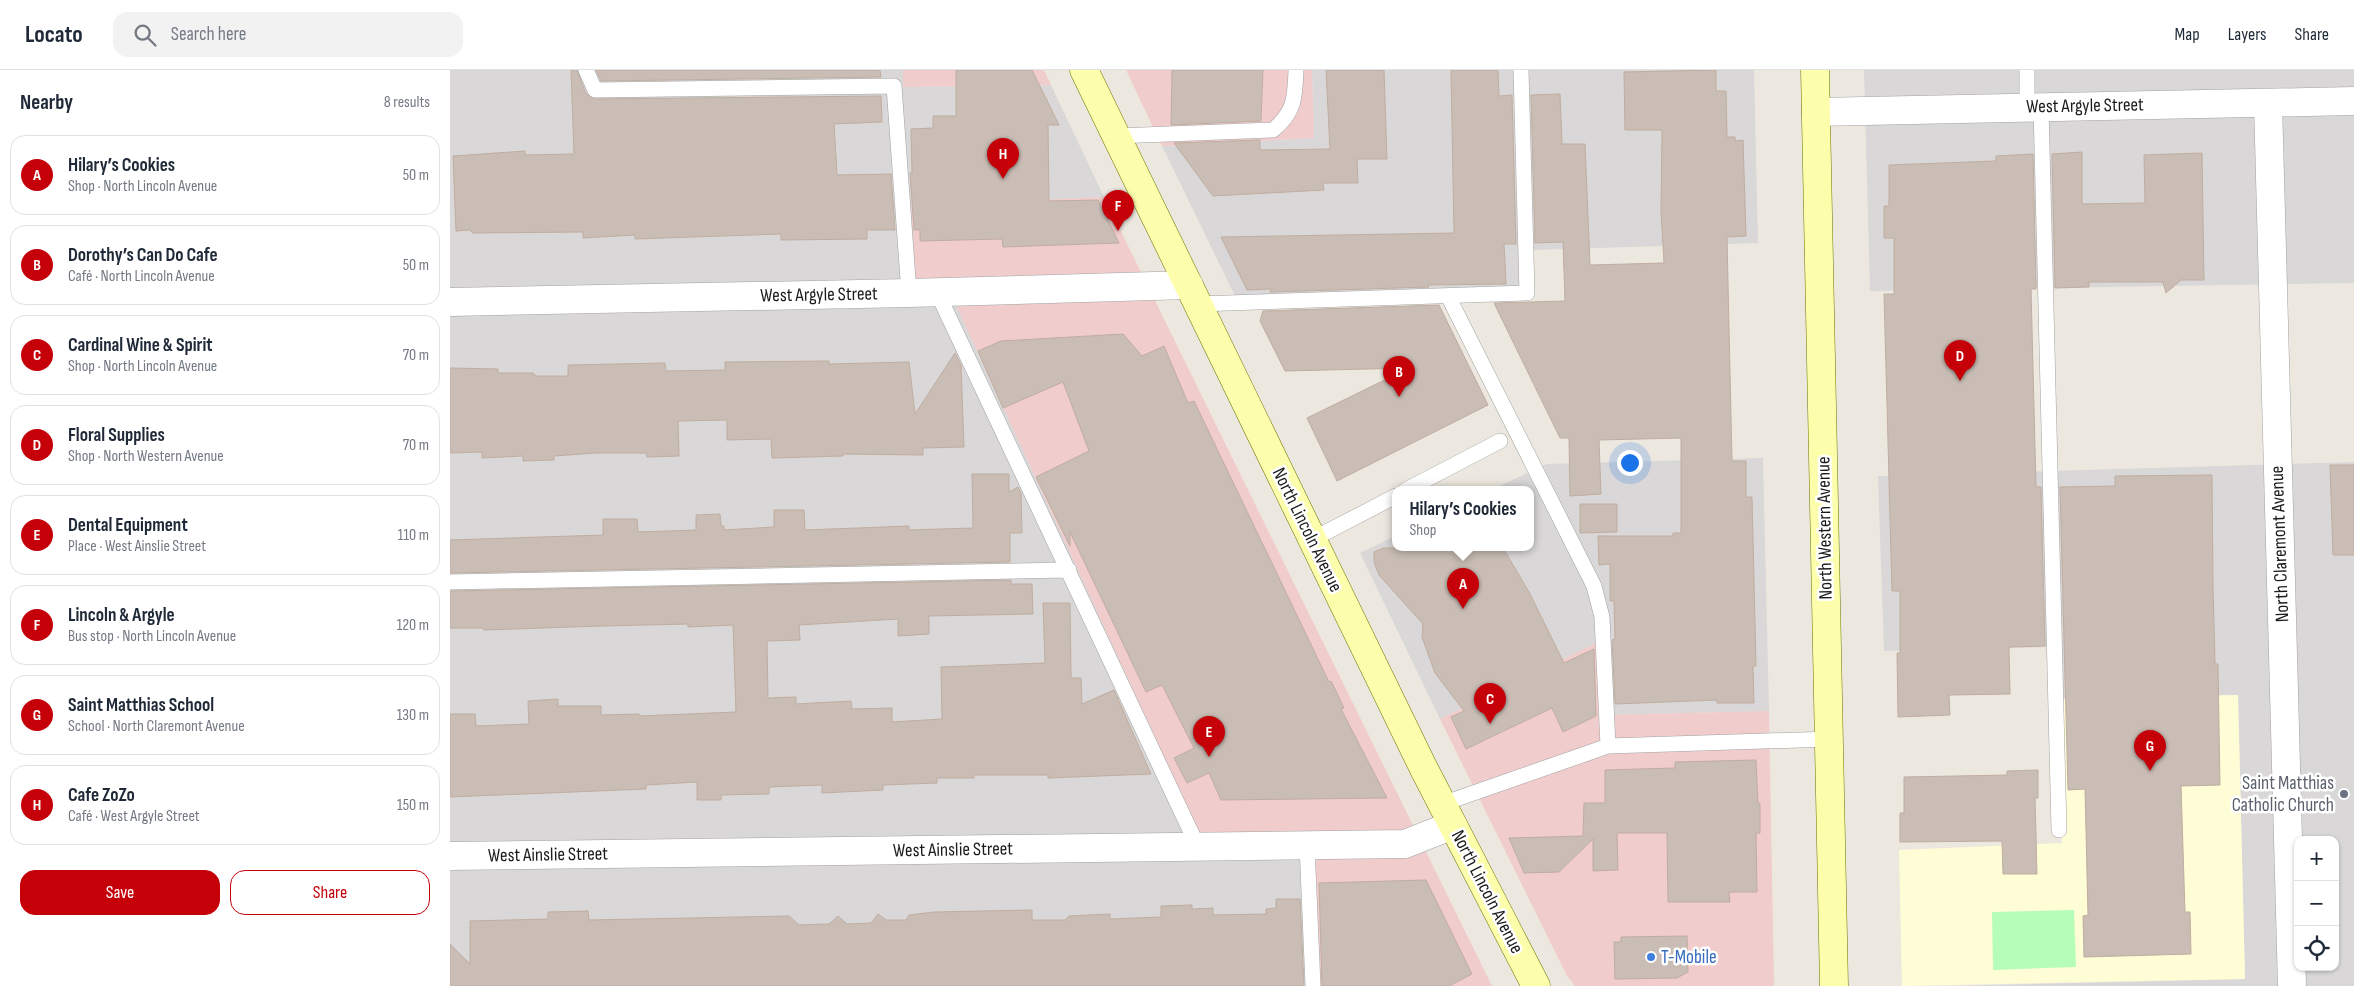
<!DOCTYPE html>
<html lang="en">
<head>
<meta charset="utf-8">
<style>
  :root { --surface:#fff; --page:#f2f2f3; --text:#1f2937; --muted:#747a83; --line:#e0e1e3; --accent:#c50008 }
  body { margin:0; font-family:"Sofia Sans Condensed",sans-serif; background:var(--page); color:var(--text) }
  .controls { position:absolute; right:15px; bottom:15px; display:grid; overflow:hidden; border-radius:10px; box-shadow:0 1px 4px #0004 }
  .controls button { width:45px; height:45px; display:grid; place-items:center; padding:0; border:0; border-bottom:1px solid var(--line); background:var(--surface); color:var(--text); font:25px sans-serif }
  .you { position:absolute; left:1179px; top:392px; width:18px; height:18px; margin:-12px; border:4px solid #fff; border-radius:50%; background:#1a73e8; box-shadow:0 0 0 8px #1a73e833 }
  .badge { display:grid; place-items:center; width:32px; height:32px; border-radius:50%; background:var(--accent); color:#fff; font-size:16px; font-weight:700 }
  .pin { position:absolute; translate:-50% -41px; filter:drop-shadow(0 1px 2px #0008) }
  .pin::after { content:''; position:absolute; top:26px; width:18px; height:15px; background:inherit; clip-path:polygon(0 0,100% 0,50% 100%) }
  .popup { position:absolute; left:942px; top:416px; width:142px; height:65px; box-sizing:border-box; display:grid; place-content:center; border-radius:10px; background:var(--surface); filter:drop-shadow(0 1px 4px #0005); font-size:16px; white-space:nowrap; color:var(--muted) }
  .popup b { font-size:19px; color:var(--text) }
  .popup::after { content:''; position:absolute; left:50%; top:100%; margin-left:-10px; border:10px solid transparent; border-top-color:var(--surface) }
  .list { margin:0; padding:0; list-style:none }
  h2 { display:flex; justify-content:space-between; align-items:center; height:65px; margin:0; padding:0 20px; font-size:21px }
  h2 small { font-size:16px; font-weight:400; color:var(--muted) }
  .list li { display:grid; grid-template-columns:32px 1fr auto; gap:15px; align-items:center; box-sizing:border-box; height:80px; margin:0 10px 10px; padding:0 10px; border:1px solid var(--line); border-radius:15px }
  .list b { display:block; font-size:19px; white-space:nowrap }
  .list p { margin:0; font-size:16px; white-space:nowrap; color:var(--muted) }
  .list em { font-size:16px; font-style:normal; color:var(--muted) }
  .actions { display:flex; gap:10px; padding:15px 20px }
  .actions a { flex:1; padding:11px 0; border:1px solid var(--accent); border-radius:15px; text-align:center; font-size:18px; color:var(--accent) }
  .actions .main { background:var(--accent); color:#fff }
  .icon { flex:none; width:28px; height:28px; fill:none; stroke:currentColor; stroke-width:2; stroke-linecap:round; stroke-linejoin:round }
  .map { position:relative; flex:none; width:1904px; height:916px; overflow:hidden }
  header { display:flex; align-items:center; gap:30px; box-sizing:border-box; height:70px; padding:0 25px; background:var(--surface); border-bottom:1px solid var(--line) }
  header strong { font-size:24px }
  nav { display:flex; gap:28px; margin-inline-start:auto; font-size:18px }
  .search { width:350px; height:45px; background:var(--page); display:flex; align-items:center; gap:12px; box-sizing:border-box; padding:0 18px; border-radius:15px; color:var(--muted); font-size:19px }
  main { display:flex }
  aside { flex:1; background:var(--surface) }
  .map>svg:first-child { display:block }
</style>
</head>
<body>
<header>
<strong>Locato</strong>
<div class="search"><svg class="icon" aria-label="search" viewBox="0 0 24 24"><circle cx="10" cy="10" r="6"/><path d="M15 15l6 6"/></svg>Search here</div>
<nav><a>Map</a><a>Layers</a><a>Share</a></nav>
</header>
<main>
<aside>
<h2>Nearby<small>8 results</small></h2>
<ul class="list">
<li><span class="badge">A</span><div><b>Hilary’s Cookies</b><p>Shop · North Lincoln Avenue</p></div><em>50 m</em></li>
<li><span class="badge">B</span><div><b>Dorothy’s Can Do Cafe</b><p>Café · North Lincoln Avenue</p></div><em>50 m</em></li>
<li><span class="badge">C</span><div><b>Cardinal Wine &amp; Spirit</b><p>Shop · North Lincoln Avenue</p></div><em>70 m</em></li>
<li><span class="badge">D</span><div><b>Floral Supplies</b><p>Shop · North Western Avenue</p></div><em>70 m</em></li>
<li><span class="badge">E</span><div><b>Dental Equipment</b><p>Place · West Ainslie Street</p></div><em>110 m</em></li>
<li><span class="badge">F</span><div><b>Lincoln &amp; Argyle</b><p>Bus stop · North Lincoln Avenue</p></div><em>120 m</em></li>
<li><span class="badge">G</span><div><b>Saint Matthias School</b><p>School · North Claremont Avenue</p></div><em>130 m</em></li>
<li><span class="badge">H</span><div><b>Cafe ZoZo</b><p>Café · West Argyle Street</p></div><em>150 m</em></li>
</ul>
<div class="actions"><a class="main">Save</a><a>Share</a></div>
</aside>
<div class="map">
<svg width="1904" height="916" viewBox="0 0 1904 916">
  <rect width="100%" height="100%" fill="#ede8df"/>
  <path fill="#d9d7d7" fill-rule="evenodd" d="M 0,0 L 453,0 L 453,17 L 601,15 L 654,127 L 461,136 L 753,772 L 860,769 L 867,916 L 0,916 Z
    M 862,0 L 1304,0 L 1308,173 L 1082,180 L 1084,221 L 786,228 L 712,76 L 864,68 Z
    M 1414,0 L 1904,0 L 1904,213 L 1420,221 Z
    M 1313,388 L 1319,641 L 1150,645 L 1149,572 L 990,649 L 910,483 L 945,466 L 946,478 L 1080,478 L 1080,420 L 1041,420 L 1096,394 Z
    M 1904,392 L 1904,916 L 1500,916 L 1795,909 L 1788,625 L 1607,629 L 1605,577 L 1434,581 L 1428,406 ZM 1848,770 L 1885,770 L 1885,897 L 1848,897 Z"/>
  <path fill="#f0cccc" d="M 453,0 L 594,0 L 601,15 L 453,17 Z
    M 676,0 L 862,0 L 864,68 L 712,76 Z
    M 654,127 L 1042,916 L 867,916 L 860,769 L 753,772 L 495,211 L 466,214 L 461,136 Z
    M 1150,571 L 1150,645 L 1319,641 L 1324,916 L 1125,916 L 1117,906 L 990,649 Z"/>
  <path fill="#fffdd6" d="M 1788,625 L 1795,909 L 1452,916 L 1449,780 L 1612,773 L 1607,629 Z"/>
  <path fill="#b6fdb9" d="M 1624,840 L 1626,897 L 1543,900 L 1542,842 Z"/>
  <path fill="#c9bdb5" stroke="#c0ada0" d="M 121,0 L 127,0 L 136,24 L 145,29 L 431,26 L 432,52 L 384,54 L 387,105 L 441,104 L 445,160 L 417,160 L 417,169 L 331,170 L 331,164 L 185,169 L 185,165 L 133,168 L 133,162 L 23,163 L 20,160 L 6,161 L 3,86 L 75,81 L 75,85 L 124,84 Z
    M 146,0 L 430,0 L 431,7 L 151,11 Z
    M 506,0 L 582,0 L 609,55 L 598,55 L 599,131 L 648,130 L 669,173 L 553,177 L 552,169 L 470,171 L 470,160 L 464,160 L 460,103 L 462,103 L 461,59 L 483,58 L 483,46 L 506,46 Z
    M 722,0 L 813,0 L 811,51 L 721,55 Z
    M 876,0 L 934,0 L 937,89 L 907,89 L 908,113 L 873,113 L 874,120 L 763,126 L 724,73 L 810,70 L 810,80 L 880,79 Z
    M 1001,0 L 1048,0 L 1049,26 L 1062,25 L 1066,174 L 1054,174 L 1056,214 L 978,215 L 979,217 L 820,222 L 821,219 L 797,220 L 771,167 L 1004,163 Z
    M 1266,0 L 1266,21 L 1276,21 L 1277,67 L 1285,67 L 1285,71 L 1293,70 L 1296,166 L 1277,167 L 1282,391 L 1296,391 L 1296,427 L 1302,427 L 1306,596 L 1303,596 L 1304,633 L 1267,633 L 1267,630 L 1165,634 L 1162,570 L 1165,569 L 1164,531 L 1160,531 L 1160,494 L 1149,495 L 1148,466 L 1223,466 L 1223,463 L 1231,463 L 1231,368 L 1149,370 L 1151,424 L 1120,426 L 1119,368 L 1110,368 L 1044,233 L 1115,231 L 1113,172 L 1085,173 L 1081,25 L 1110,24 L 1112,74 L 1135,74 L 1140,195 L 1214,193 L 1211,141 L 1212,60 L 1175,60 L 1174,2 Z
    M 1632,82 L 1632,134 L 1695,133 L 1694,85 L 1752,83 L 1754,210 L 1731,210 L 1716,223 L 1713,212 L 1639,212 L 1639,217 L 1605,218 L 1602,84 Z
    M 1583,84 L 1586,219 L 1581,219 L 1586,417 L 1591,417 L 1595,576 L 1559,577 L 1560,624 L 1499,625 L 1500,645 L 1448,647 L 1447,583 L 1450,583 L 1450,521 L 1442,521 L 1434,224 L 1444,224 L 1444,168 L 1434,168 L 1434,136 L 1439,136 L 1439,95 L 1546,91 L 1546,86 Z
    M 989,235 L 1038,335 L 887,411 L 857,348 L 959,298 L 835,301 L 810,251 L 813,241 Z
    M 673,264 L 692,286 L 714,276 L 738,333 L 744,331 L 879,612 L 881,611 L 894,638 L 891,639 L 937,728 L 771,730 L 759,703 L 737,713 L 724,688 L 744,678 L 712,615 L 696,622 L 620,462 L 620,476 L 586,407 L 639,381 L 613,312 L 553,338 L 528,281 L 551,271 Z
    M 505,283 L 511,295 L 514,377 L 473,378 L 473,385 L 393,384 L 393,386 L 322,388 L 321,369 L 277,370 L 277,350 L 228,351 L 229,386 L 197,387 L 196,383 L 146,383 L 104,386 L 104,390 L 73,391 L 73,386 L 32,388 L 32,382 L 0,383 L 0,298 L 48,299 L 48,303 L 83,303 L 86,306 L 118,306 L 118,295 L 215,293 L 216,301 L 275,300 L 275,292 L 379,291 L 379,294 L 459,292 L 465,344 Z
    M 1880,395 L 1904,395 L 1904,485 L 1883,485 Z
    M 522,404 L 559,404 L 559,422 L 568,417 L 571,423 L 572,463 L 560,463 L 560,492 L 0,503 L 0,470 L 153,465 L 153,449 L 187,449 L 188,462 L 246,460 L 246,445 L 270,444 L 271,456 L 274,456 L 274,460 L 324,457 L 324,440 L 354,440 L 355,460 L 459,456 L 459,460 L 523,458 Z
    M 1762,405 L 1763,517 L 1765,594 L 1768,594 L 1770,715 L 1731,716 L 1735,842 L 1740,842 L 1741,884 L 1634,887 L 1633,846 L 1638,845 L 1635,719 L 1618,720 L 1610,417 L 1665,416 L 1665,406 Z
    M 1130,434 L 1167,434 L 1167,462 L 1130,463 Z
    M 933,478 L 1053,478 L 1079,522 L 1114,593 L 1144,579 L 1146,646 L 1113,662 L 1102,638 L 1016,679 L 1001,647 L 1014,641 L 985,603 L 972,567 L 973,554 L 929,505 L 924,492 L 924,482 Z
    M 561,510 L 561,514 L 582,514 L 583,544 L 479,546 L 479,564 L 448,566 L 448,549 L 349,555 L 350,570 L 317,571 L 318,628 L 346,627 L 346,634 L 401,631 L 402,639 L 442,638 L 442,652 L 492,649 L 491,597 L 595,593 L 593,533 L 620,533 L 621,608 L 631,608 L 632,634 L 664,620 L 701,704 L 598,708 L 598,705 L 524,705 L 524,708 L 487,708 L 487,713 L 433,715 L 433,720 L 372,723 L 372,715 L 319,717 L 319,724 L 271,725 L 271,730 L 247,730 L 247,712 L 196,715 L 196,719 L 0,727 L 0,644 L 25,644 L 26,656 L 79,654 L 78,631 L 108,629 L 108,636 L 151,636 L 151,645 L 189,644 L 189,646 L 286,642 L 283,555 L 238,557 L 238,554 L 153,556 L 34,560 L 33,558 L 0,558 L 0,521 Z
    M 1306,690 L 1308,733 L 1310,733 L 1310,763 L 1306,763 L 1307,822 L 1279,822 L 1280,832 L 1218,832 L 1217,763 L 1167,763 L 1168,800 L 1143,801 L 1143,769 L 1109,802 L 1074,803 L 1059,768 L 1133,766 L 1134,733 L 1155,733 L 1155,700 L 1225,698 L 1225,692 Z
    M 1588,700 L 1588,728 L 1585,728 L 1587,804 L 1553,804 L 1552,771 L 1450,772 L 1450,743 L 1454,743 L 1454,707 L 1557,705 L 1557,701 Z
    M 976,810 L 1022,904 L 999,916 L 872,916 L 869,813 Z
    M 826,829 L 850,829 L 854,916 L 0,916 L 0,874 L 20,894 L 20,851 L 98,849 L 98,842 L 138,841 L 139,850 L 339,846 L 349,855 L 379,854 L 388,846 L 397,854 L 421,853 L 428,844 L 436,850 L 456,850 L 459,845 L 484,842 L 582,840 L 582,850 L 615,850 L 619,846 L 660,844 L 660,849 L 711,847 L 711,836 L 742,835 L 742,839 L 763,838 L 763,845 L 816,844 L 816,839 L 826,838 Z
    M 1237,866 L 1238,902 L 1227,908 L 1165,909 L 1164,872 L 1171,872 L 1171,867 Z"/>
  <g fill="none" stroke-linecap="round" stroke-linejoin="round">
    <g stroke="#a2a2a2" stroke-width="16">
      <path id="lane" d="M 136,0 L 145,20 L 444,16 L 459,223
        M 1577,0 L 1577,38
        M 1591,37 L 1609,760
        M 666,66 L 823,60 C 845,42 845,27 846,0
        M 487,222 L 748,777
        M 998,226 L 1144,516 L 1152,547 L 1158,676
        M 748,234 L 1077,223 L 1071,0
        M 956,420 L 1050,371
        M 861,470 L 946,426
        M 0,512 L 619,500
        M 992,734 L 1158,676 L 1380,669
        M 857,775 L 863,916"/>
    </g>
    <g stroke="#a2a2a2" stroke-width="29">
      <path id="street" d="M 1818,33 L 1842,916
        M 1366,42 L 1904,31
        M 0,232 L 459,223 L 739,215
        M 0,786 L 955,774 L 1003,755"/>
    </g>
    <g stroke="#6b7300" stroke-width="29">
      <path id="secondary" d="M 634,0 L 973,697 L 1086,916
        M 1365,0 L 1384,916"/>
    </g>
    <use href="#lane" stroke="#fff" stroke-width="15"/>
    <use href="#street" stroke="#fff" stroke-width="28"/>
    <use href="#secondary" stroke="#fdfeac" stroke-width="28"/>
  </g>
  <circle fill="#6b7280" stroke="#fff" stroke-width="2" cx="1894" cy="724" r="5"/>
  <circle fill="#3f7fe0" stroke="#fff" stroke-width="2" cx="1201" cy="887" r="5"/>
  <g text-anchor="middle" dominant-baseline="central" stroke-width="5" stroke-linejoin="round" paint-order="stroke">
    <g font-size="19" fill="#1b1b1b" stroke="#fff">
      <text transform="translate(1635 36) rotate(-1)">West Argyle Street</text>
      <text transform="translate(369 225) rotate(-1)">West Argyle Street</text>
      <text transform="translate(1375 458) rotate(-91)">North Western Avenue</text>
      <text transform="translate(857 460) rotate(64)">North Lincoln Avenue</text>
      <text transform="translate(1830 474) rotate(-92)">North Claremont Avenue</text>
      <text transform="translate(503 780) rotate(-1)">West Ainslie Street</text>
      <text transform="translate(98 785) rotate(-1)">West Ainslie Street</text>
      <text transform="translate(1037 822) rotate(63)">North Lincoln Avenue</text>
    </g>
    <g font-size="19" fill="#5b616d" stroke="#fff" text-anchor="end">
      <text x="1884" y="713">Saint Matthias<tspan x="1884" dy="22">Catholic Church</tspan></text>
    </g>
    <g font-size="19" fill="#366cbe" stroke="#fff" text-anchor="start">
      <text x="1211" y="887">T-Mobile</text>
    </g>
  </g>
</svg>
<div class="controls">
<button>+</button>
<button>−</button>
<button><svg class="icon" aria-label="locate" viewBox="0 0 24 24"><circle cx="12" cy="12" r="6"/><path d="M12 2v4M12 18v4M2 12h4M18 12h4"/></svg></button>
</div>
<div class="you"></div>
<div class="pin badge" style="left:1013px;top:539px">A</div>
<div class="popup"><b>Hilary’s Cookies</b>Shop</div>
<div class="pin badge" style="left:949px;top:327px">B</div>
<div class="pin badge" style="left:1040px;top:654px">C</div>
<div class="pin badge" style="left:1510px;top:311px">D</div>
<div class="pin badge" style="left:759px;top:687px">E</div>
<div class="pin badge" style="left:668px;top:161px">F</div>
<div class="pin badge" style="left:1700px;top:701px">G</div>
<div class="pin badge" style="left:553px;top:109px">H</div>
</div>
</main>
</body>
</html>
